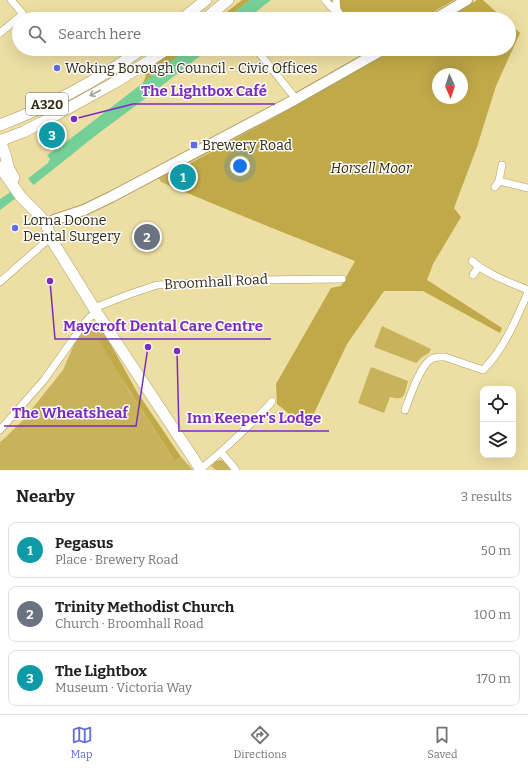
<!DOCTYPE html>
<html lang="en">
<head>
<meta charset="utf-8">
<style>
  :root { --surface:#fff; --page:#f2f2f2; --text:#202124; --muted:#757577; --line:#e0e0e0; --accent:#626de5 }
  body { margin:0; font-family:Bitter,serif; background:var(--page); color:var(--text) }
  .controls { position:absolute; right:12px; bottom:12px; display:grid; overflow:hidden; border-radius:8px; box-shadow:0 4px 16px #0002 }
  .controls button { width:36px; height:36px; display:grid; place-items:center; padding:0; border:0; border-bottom:1px solid var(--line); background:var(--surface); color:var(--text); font:20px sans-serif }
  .compass { position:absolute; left:432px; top:68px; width:36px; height:36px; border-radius:50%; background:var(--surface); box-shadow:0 4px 16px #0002; rotate:177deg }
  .you { position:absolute; left:240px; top:166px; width:14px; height:14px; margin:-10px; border:3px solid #fff; border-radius:50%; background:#1a73e8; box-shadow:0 0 0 6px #1a73e833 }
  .badge { display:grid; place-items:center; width:26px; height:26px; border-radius:50%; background:var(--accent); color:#fff; font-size:13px; font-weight:700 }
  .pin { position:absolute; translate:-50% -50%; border:2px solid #fff; box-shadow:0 1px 4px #0006 }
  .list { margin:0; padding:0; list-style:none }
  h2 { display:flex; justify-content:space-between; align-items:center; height:52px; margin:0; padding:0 16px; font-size:17px }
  h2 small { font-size:13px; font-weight:400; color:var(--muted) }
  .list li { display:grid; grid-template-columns:26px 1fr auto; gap:12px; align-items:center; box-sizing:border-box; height:56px; margin:0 8px 8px; padding:0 8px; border:1px solid var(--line); border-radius:8px }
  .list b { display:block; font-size:15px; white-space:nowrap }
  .list p { margin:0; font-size:13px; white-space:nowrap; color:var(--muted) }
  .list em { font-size:13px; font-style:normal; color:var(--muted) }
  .icon { flex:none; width:22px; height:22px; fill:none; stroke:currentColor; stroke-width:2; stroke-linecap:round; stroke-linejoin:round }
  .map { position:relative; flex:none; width:528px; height:470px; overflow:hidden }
  .search { position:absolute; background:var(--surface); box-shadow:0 4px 16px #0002; left:12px; right:12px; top:12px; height:44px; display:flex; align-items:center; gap:10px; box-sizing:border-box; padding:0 14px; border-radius:22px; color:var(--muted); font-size:15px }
  .sheet { height:244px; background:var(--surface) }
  nav { display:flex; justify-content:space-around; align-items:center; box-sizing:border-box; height:56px; border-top:1px solid var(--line); background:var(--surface); font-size:11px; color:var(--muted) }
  nav a { display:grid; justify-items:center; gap:2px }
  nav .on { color:var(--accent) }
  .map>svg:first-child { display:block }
</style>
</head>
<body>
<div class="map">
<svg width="528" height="470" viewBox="0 0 528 470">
  <rect width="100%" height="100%" fill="#eddea3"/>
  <path fill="#c8b25b" d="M 266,122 L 187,164 L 187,174 L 180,190 L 161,182 L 158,176 L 255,126 Z
    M 97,323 L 106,336 L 102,337 L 105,349 L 128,389 L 174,460 L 177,460 L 181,457 L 193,470 L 0,470 L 0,442 L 5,438 L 23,420 L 63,370 L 75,342 L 84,330 L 86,330 Z
    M 382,326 L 431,349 L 429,353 L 422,357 L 416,363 L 374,347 Z
    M 371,367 L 408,381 C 404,395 406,401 390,397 L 384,413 L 358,403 Z
    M 221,460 L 224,461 L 233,470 L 216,470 L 211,466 L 216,461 Z"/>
  <path fill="#c0a948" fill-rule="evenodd" d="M 242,0 L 250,0 L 226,19 L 218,19 Z
    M 328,0 L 454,0 L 421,19 L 346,19 Z
    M 477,0 L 483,0 L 504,19 L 444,19 Z
    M 509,23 L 520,33 L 496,86 L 477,147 L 454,208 L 461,217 L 433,264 L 427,280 L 502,328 L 500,333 L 423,291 L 384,291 L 347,344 L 307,428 L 277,404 L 276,384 L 331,288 L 341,286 L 355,261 L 267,226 L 180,190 L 187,174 L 187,165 L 266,122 L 393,49 L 509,49 ZM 438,74 L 462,74 L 462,98 L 438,98 Z
    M 177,49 L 187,49 L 142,85 L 146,76 L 143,72 Z
    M 106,336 L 137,392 L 181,457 L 177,460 L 174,460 C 149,420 122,381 99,340 L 102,337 Z"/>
  <path fill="#75d098" d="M 250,0 L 271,0 L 247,19 L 226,19 Z
    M 187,49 L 209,49 L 146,98 L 95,136 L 31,187 L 8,204 L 0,210 L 0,199 L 8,194 L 48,163 L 50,159 L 47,155 L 57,149 Z"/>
  <path fill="#eddea3" d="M 27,177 L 34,186 L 30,190 L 16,200 L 9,190 Z"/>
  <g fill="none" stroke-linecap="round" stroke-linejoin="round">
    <g stroke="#ac9e65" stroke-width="8">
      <path id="street" d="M 325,0 L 340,16
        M 336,0 L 337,10 L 339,13
        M 0,33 L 23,14 L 11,0
        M 256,49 L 296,99
        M 499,181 L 528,188
        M 495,187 L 499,181 L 502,165
        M 472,261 C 488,275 509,282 528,290
        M 473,275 L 479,266
        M 0,282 L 51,237
        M 94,308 L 130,294 L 157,285 L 182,284 L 242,280 L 342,279
        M 405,410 C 410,397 419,368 430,360 C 434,356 440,357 445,357 L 483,370 C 504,349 516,320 528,292
        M 0,430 L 44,380 L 83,325 L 90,317 L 97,313
        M 221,452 L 236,470
        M 199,470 C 225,450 248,427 270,404 L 272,401"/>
    </g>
    <g stroke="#ac9e65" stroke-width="12">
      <path id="secondary" d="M 435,19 L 467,0
        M 46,224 L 54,220 L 84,210 L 111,197 L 296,99 L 384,49"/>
    </g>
    <g stroke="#ac9e65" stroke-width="12">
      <path id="primary" d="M 182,19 L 206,0
        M 205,19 L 228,0
        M 0,125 C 50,106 98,80 142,49
        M 0,140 L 5,154 L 9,169 L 14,178
        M 0,141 L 23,132 L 41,123 L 114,83 L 149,61 L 167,49
        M 0,167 L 21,197 L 40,216 L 46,224 L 53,242 L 97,313 L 201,470"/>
    </g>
    <use href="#street" stroke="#fff" stroke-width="7"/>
    <use href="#secondary" stroke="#fff" stroke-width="10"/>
    <use href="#primary" stroke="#fff" stroke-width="11"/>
  </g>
  <defs><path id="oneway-shaft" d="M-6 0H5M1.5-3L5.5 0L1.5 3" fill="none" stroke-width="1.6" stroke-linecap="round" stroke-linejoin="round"/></defs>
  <use stroke="#a3a095" href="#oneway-shaft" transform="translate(95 93) rotate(152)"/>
  <g fill="#626de5" stroke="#fefefe" stroke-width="1.5">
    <circle cx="57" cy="68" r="4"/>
    <rect x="190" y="141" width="8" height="8" rx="2"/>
    <circle cx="15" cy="228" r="4"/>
  </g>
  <g text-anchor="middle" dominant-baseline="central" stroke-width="3" stroke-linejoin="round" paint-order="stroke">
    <rect fill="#fefefe" stroke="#6f6b5a" stroke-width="1" x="26" y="93" width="42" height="22" rx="3"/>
    <g font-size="13" font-weight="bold" fill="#322c14">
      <text x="47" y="104">A320</text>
    </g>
    <g font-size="14" fill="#322c14" stroke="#fefefe" text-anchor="start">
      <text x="65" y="68">Woking Borough Council - Civic Offices</text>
      <text x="202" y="145">Brewery Road</text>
      <text x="23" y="220">Lorna Doone<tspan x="23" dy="16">Dental Surgery</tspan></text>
    </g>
    <g font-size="14" font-style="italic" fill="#372d02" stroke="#fefefe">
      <text x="371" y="168">Horsell Moor</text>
    </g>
    <g font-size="14" fill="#322c14" stroke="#fefefe">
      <text transform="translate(216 282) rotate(-3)">Broomhall Road</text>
    </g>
  </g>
  <path fill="none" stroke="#7b2cbf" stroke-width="1.5" d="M74 119L133 104H275M50 281L55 339H271M148 347L136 426H4M177 351L179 431H329"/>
  <g fill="#7b2cbf" stroke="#fefefe" stroke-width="1.5">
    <circle cx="74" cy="119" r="4"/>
    <circle cx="50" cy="281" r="4"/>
    <circle cx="148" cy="347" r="4"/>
    <circle cx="177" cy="351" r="4"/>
  </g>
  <g font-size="15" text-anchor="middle" font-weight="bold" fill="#7b2cbf" stroke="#fefefe" stroke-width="3" stroke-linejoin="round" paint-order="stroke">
    <text x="204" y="96">The Lightbox Café</text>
    <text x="163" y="331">Maycroft Dental Care Centre</text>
    <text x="70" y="418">The Wheatsheaf</text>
    <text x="254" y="423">Inn Keeper's Lodge</text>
  </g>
</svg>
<div class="controls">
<button><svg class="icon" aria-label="locate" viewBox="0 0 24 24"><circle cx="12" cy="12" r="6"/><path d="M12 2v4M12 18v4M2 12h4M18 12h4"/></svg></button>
<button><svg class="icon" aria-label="layers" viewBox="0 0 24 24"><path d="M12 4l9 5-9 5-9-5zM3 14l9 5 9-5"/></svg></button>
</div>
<svg class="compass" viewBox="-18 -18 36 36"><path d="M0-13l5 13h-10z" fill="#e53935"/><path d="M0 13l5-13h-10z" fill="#757577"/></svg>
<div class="you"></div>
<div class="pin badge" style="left:183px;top:177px;background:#0f9aa8">1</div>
<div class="pin badge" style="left:147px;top:237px;background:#6b7280">2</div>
<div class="pin badge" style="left:52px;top:135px;background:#0f9aa8">3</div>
<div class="search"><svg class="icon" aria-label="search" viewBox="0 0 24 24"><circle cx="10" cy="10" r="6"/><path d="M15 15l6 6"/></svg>Search here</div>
</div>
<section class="sheet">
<h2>Nearby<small>3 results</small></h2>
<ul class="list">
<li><span class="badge" style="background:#0f9aa8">1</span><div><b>Pegasus</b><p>Place · Brewery Road</p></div><em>50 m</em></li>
<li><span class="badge" style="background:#6b7280">2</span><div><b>Trinity Methodist Church</b><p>Church · Broomhall Road</p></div><em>100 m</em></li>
<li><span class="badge" style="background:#0f9aa8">3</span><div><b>The Lightbox</b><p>Museum · Victoria Way</p></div><em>170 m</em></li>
</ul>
</section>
<nav>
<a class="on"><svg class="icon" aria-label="map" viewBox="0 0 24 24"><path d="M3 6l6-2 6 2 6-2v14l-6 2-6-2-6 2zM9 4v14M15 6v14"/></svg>Map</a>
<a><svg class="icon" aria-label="directions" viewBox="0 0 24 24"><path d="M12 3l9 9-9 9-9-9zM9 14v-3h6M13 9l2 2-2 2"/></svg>Directions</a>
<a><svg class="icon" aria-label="saved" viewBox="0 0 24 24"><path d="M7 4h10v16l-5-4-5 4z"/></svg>Saved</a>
</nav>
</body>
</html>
